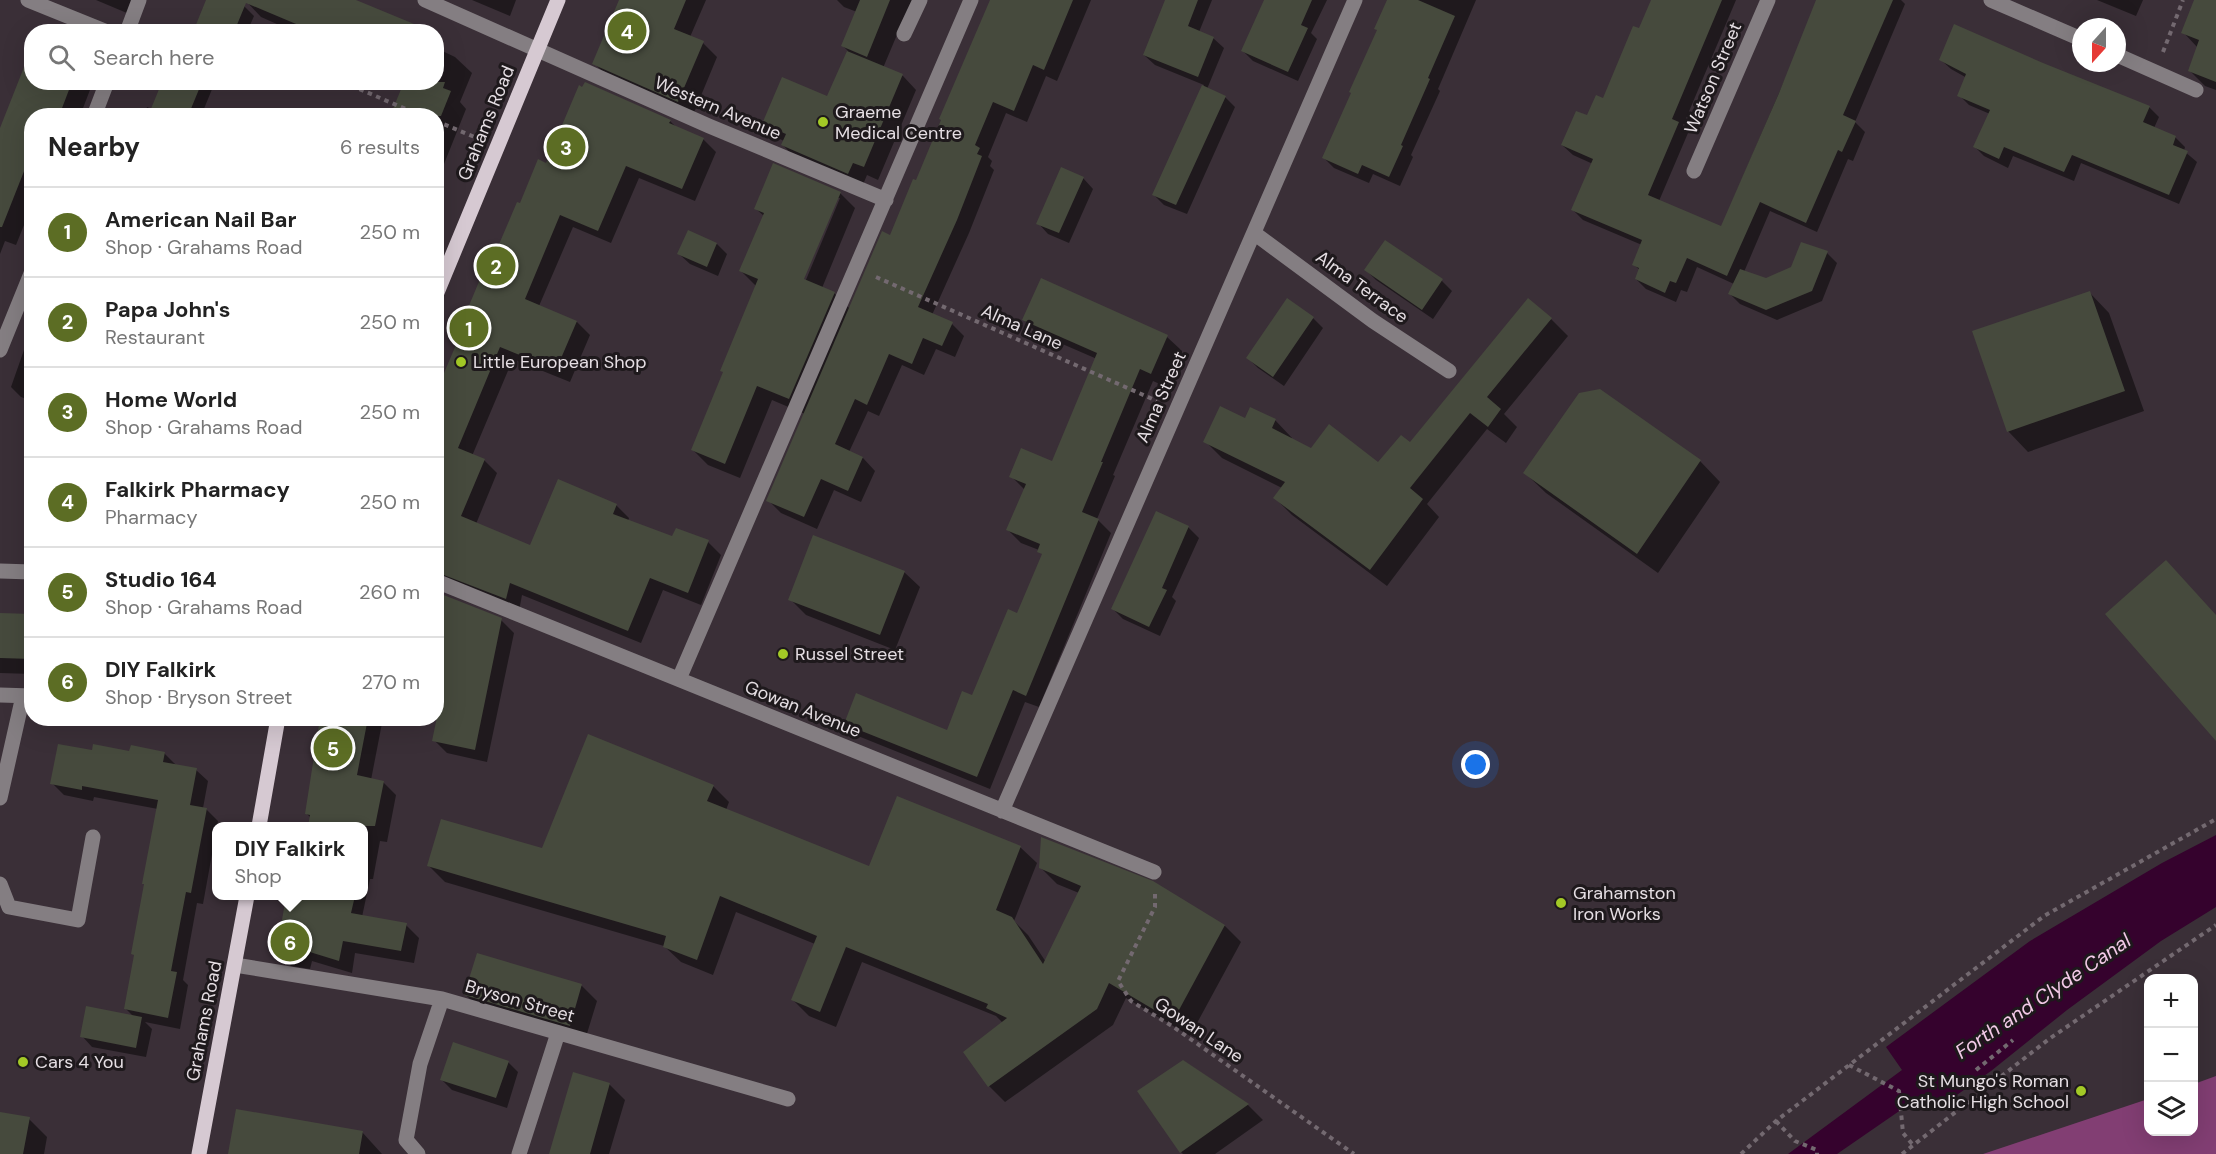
<!DOCTYPE html>
<html lang="en">
<head>
<meta charset="utf-8">
<style>
  :root { --surface:#fff; --page:#f6f6f6; --text:#222; --muted:#767676; --line:#e0e0e0; --accent:#5c6d24 }
  body { margin:0; font-family:"DM Sans",sans-serif; background:var(--page); color:var(--text) }
  .controls { position:absolute; right:18px; bottom:18px; display:grid; overflow:hidden; border-radius:12px; box-shadow:0 6px 24px #0002 }
  .controls button { width:54px; height:54px; display:grid; place-items:center; padding:0; border:0; border-bottom:2px solid var(--line); background:var(--surface); color:var(--text); font:30px sans-serif }
  .compass { position:absolute; left:2072px; top:18px; width:54px; height:54px; border-radius:50%; background:var(--surface); box-shadow:0 6px 24px #0002; rotate:201deg }
  .you { position:absolute; left:1476px; top:765px; width:21px; height:21px; margin:-15px; border:4px solid #fff; border-radius:50%; background:#1a73e8; box-shadow:0 0 0 9px #1a73e833 }
  .badge { display:grid; place-items:center; width:39px; height:39px; border-radius:50%; background:var(--accent); color:#fff; font-size:20px; font-weight:700 }
  .pin { position:absolute; translate:-50% -50%; border:3px solid #fff; box-shadow:0 2px 6px #0006 }
  .popup { position:absolute; left:212px; top:822px; width:156px; height:78px; box-sizing:border-box; display:grid; place-content:center; border-radius:12px; background:var(--surface); filter:drop-shadow(0 2px 4px #0005); font-size:20px; white-space:nowrap; color:var(--muted) }
  .popup b { font-size:22px; color:var(--text) }
  .popup::after { content:''; position:absolute; left:50%; top:100%; margin-left:-12px; border:12px solid transparent; border-top-color:var(--surface) }
  .list { margin:0; padding:0; list-style:none }
  h2 { display:flex; justify-content:space-between; align-items:center; height:78px; margin:0; padding:0 24px; font-size:26px }
  h2 small { font-size:20px; font-weight:400; color:var(--muted) }
  .list li { display:grid; grid-template-columns:39px 1fr auto; gap:18px; align-items:center; box-sizing:border-box; height:90px; padding:0 24px; border-top:2px solid var(--line) }
  .list b { display:block; font-size:22px; white-space:nowrap }
  .list p { margin:0; font-size:20px; white-space:nowrap; color:var(--muted) }
  .list em { font-size:20px; font-style:normal; color:var(--muted) }
  .icon { flex:none; width:33px; height:33px; fill:none; stroke:currentColor; stroke-width:2; stroke-linecap:round; stroke-linejoin:round }
  .map { position:relative; flex:none; width:2216px; height:1154px; overflow:hidden }
  .search { position:absolute; background:var(--surface); box-shadow:0 6px 24px #0002; left:24px; top:24px; width:420px; height:66px; display:flex; align-items:center; gap:15px; box-sizing:border-box; padding:0 21px; border-radius:24px; color:var(--muted); font-size:22px }
  .panel { position:absolute; background:var(--surface); box-shadow:0 6px 24px #0002; left:24px; top:108px; width:420px; height:618px; border-radius:24px }
  .map>svg:first-child { display:block }
</style>
</head>
<body>
<div class="map">
<svg width="2216" height="1154" viewBox="0 0 2216 1154">
  <rect width="100%" height="100%" fill="#3a2f37"/>
  <path fill="#823e73" d="M 2216,1076 L 2216,1154 L 1983,1154 L 2148,1099 L 2148,1132 L 2194,1132 L 2194,1084 Z"/>
  <path fill="#35022d" d="M 2216,835 L 2216,907 L 2161,941 L 2067,1010 L 1991,1071 L 1934,1111 L 1921,1096 L 1837,1154 L 1788,1154 L 1902,1070 L 1886,1047 L 2030,941 L 2162,863 Z"/>
  <path fill="#0007" fill-rule="evenodd" d="M 96,0 L 141,0 L 134,16 Z
    M 208,0 L 231,0 L 244,6 L 254,16 L 247,32 L 195,32 Z
    M 245,0 L 323,0 L 399,19 L 411,32 L 295,32 L 261,17 Z
    M 472,0 L 516,0 L 510,16 Z
    M 621,0 L 706,0 L 690,37 L 703,43 L 717,57 L 693,115 L 608,77 L 594,63 Z
    M 837,0 L 915,0 L 899,30 L 883,68 L 903,76 L 916,90 L 878,180 L 867,175 L 862,187 L 796,159 L 783,145 L 784,141 L 778,138 L 764,124 L 828,98 L 848,51 L 843,46 L 857,12 L 844,7 Z
    M 1020,0 L 1091,0 L 1057,81 L 1046,76 L 1027,122 L 1006,113 L 988,157 L 992,161 L 990,166 L 994,170 L 969,233 L 932,315 L 952,324 L 964,336 L 955,357 L 936,349 L 924,375 L 902,365 L 879,416 L 868,411 L 849,452 L 863,458 L 875,471 L 861,502 L 834,490 L 817,529 L 781,513 L 768,500 L 805,414 L 772,400 L 740,478 L 708,465 L 693,450 L 757,287 L 741,271 L 764,216 L 756,209 L 840,193 L 855,208 L 822,288 L 834,293 L 850,309 L 890,237 L 917,182 ZM 837,198 L 840,198 L 803,287 L 800,285 Z
    M 1167,0 L 1212,0 L 1199,32 L 1213,38 L 1224,48 L 1207,89 L 1225,97 L 1235,107 L 1187,214 L 1164,205 L 1154,195 L 1204,85 L 1155,65 L 1144,55 Z
    M 1265,0 L 1327,0 L 1311,33 L 1317,39 L 1298,81 L 1253,61 L 1243,51 Z
    M 1388,0 L 1476,0 L 1438,89 L 1440,91 L 1411,155 L 1413,157 L 1400,186 L 1373,174 L 1369,183 L 1334,168 L 1324,158 L 1378,31 Z
    M 1653,0 L 1736,0 L 1682,128 L 1688,133 L 1659,201 L 1721,228 L 1819,0 L 1901,0 L 1905,4 L 1855,122 L 1865,132 L 1853,161 L 1848,159 L 1817,232 L 1770,211 L 1744,272 L 1766,280 L 1827,253 L 1837,263 L 1822,301 L 1777,320 L 1740,304 L 1730,294 L 1734,284 L 1697,267 L 1687,292 L 1681,290 L 1676,302 L 1646,289 L 1636,279 L 1640,270 L 1634,265 L 1642,245 L 1583,220 L 1573,210 L 1593,164 L 1573,155 L 1562,145 L 1604,100 L 1640,30 Z
    M 2097,0 L 2143,0 L 2136,16 Z
    M 2196,0 L 2216,0 L 2216,90 L 2205,86 L 2189,70 L 2198,48 L 2183,32 Z
    M 41,27 L 54,32 L 39,32 Z
    M 436,48 L 455,57 L 472,73 L 460,102 L 466,109 L 436,184 Z
    M 32,52 L 32,82 L 93,82 L 80,116 L 32,116 L 32,205 L 16,245 L 5,241 L 0,254 L 0,132 Z
    M 1941,60 L 2042,65 L 2149,107 L 2159,117 L 2154,128 L 2175,137 L 2185,147 L 2184,151 L 2197,162 L 2179,204 L 2081,163 L 2074,181 L 2013,156 L 2008,168 L 1984,156 L 1974,146 L 1990,114 L 1969,105 L 1959,95 L 1967,78 L 1951,69 Z
    M 163,82 L 215,82 L 201,116 L 143,116 L 147,107 L 152,109 Z
    M 670,121 L 677,128 L 703,139 L 716,152 L 695,201 L 639,178 L 611,243 L 573,227 L 539,306 L 577,322 L 590,335 L 570,382 L 513,359 L 472,456 L 484,460 L 497,473 L 476,524 L 531,547 L 616,505 L 629,518 L 628,521 L 673,538 L 708,542 L 721,555 L 701,605 L 663,590 L 641,643 L 522,595 L 519,611 L 440,590 L 439,594 L 501,620 L 514,633 L 487,762 L 447,753 L 434,740 L 441,706 L 436,704 L 436,395 L 498,251 L 521,205 L 547,165 Z
    M 1083,178 L 1093,189 L 1069,243 L 1048,234 L 1038,223 Z
    M 1385,242 L 1442,281 L 1452,291 L 1433,319 L 1376,280 L 1366,270 Z
    M 717,244 L 727,254 L 718,276 L 690,264 L 679,254 Z
    M 1042,280 L 1167,337 L 1180,349 L 1164,386 L 1153,381 L 1113,475 L 1115,476 L 1097,519 L 1111,533 L 1039,707 L 1025,702 L 990,789 L 858,736 L 846,723 L 948,732 L 973,697 L 1018,615 L 1043,555 L 1039,550 L 1021,543 L 1008,530 L 1025,490 L 1011,476 L 1053,463 L 1097,359 L 1037,333 L 1024,320 Z
    M 2089,292 L 2109,313 L 2144,411 L 2028,452 L 2008,431 Z
    M 1313,318 L 1323,328 L 1284,386 L 1258,368 L 1248,358 Z
    M 1551,319 L 1568,336 L 1504,414 L 1517,427 L 1506,443 L 1487,429 L 1427,504 L 1439,517 L 1387,586 L 1292,515 L 1275,498 L 1282,488 L 1222,458 L 1205,441 L 1245,420 L 1275,420 L 1292,438 L 1291,439 L 1311,450 L 1379,464 L 1410,444 Z
    M 31,330 L 32,330 L 32,401 L 21,397 L 11,387 Z
    M 1700,461 L 1720,482 L 1658,573 L 1546,493 L 1525,473 Z
    M 1188,527 L 1199,538 L 1172,597 L 1176,601 L 1160,636 L 1123,619 L 1113,609 Z
    M 904,572 L 920,587 L 895,650 L 806,615 L 790,599 Z
    M 0,615 L 32,616 L 32,674 L 0,673 Z
    M 322,718 L 383,718 L 371,780 L 383,782 L 396,795 L 387,842 L 380,841 L 373,879 L 370,879 L 362,917 L 406,925 L 419,938 L 414,963 L 355,953 L 352,973 L 312,961 L 310,969 L 291,966 L 278,953 L 295,906 L 297,896 L 364,896 L 364,826 L 310,826 L 311,818 L 307,814 Z
    M 93,752 L 164,753 L 177,766 L 196,770 L 208,781 L 203,808 L 206,809 L 218,821 L 203,904 L 197,903 L 183,980 L 188,985 L 180,1029 L 145,1022 L 152,1029 L 146,1057 L 92,1047 L 82,1036 L 134,1017 L 126,1009 L 158,809 L 94,797 L 93,801 L 64,795 L 52,783 Z
    M 713,786 L 729,802 L 726,810 L 870,868 L 1020,847 L 1037,863 L 1014,921 L 1028,935 L 1046,962 L 1079,893 L 1057,884 L 1040,867 L 1225,926 L 1241,942 L 1190,1036 L 1126,998 L 1113,1025 L 1005,1102 L 989,1086 L 1003,1023 L 996,1016 L 862,962 L 836,1027 L 809,1016 L 793,1000 L 815,944 L 736,912 L 713,975 L 681,962 L 664,946 L 445,882 L 429,866 L 543,850 Z
    M 478,955 L 582,986 L 597,1001 L 585,1040 L 481,1010 L 466,995 Z
    M 1183,1061 L 1248,1105 L 1263,1120 L 1215,1154 L 1183,1154 L 1181,1152 Z
    M 508,1062 L 518,1072 L 507,1108 L 452,1090 L 442,1080 Z
    M 609,1084 L 625,1100 L 609,1154 L 550,1154 Z
    M 0,1114 L 29,1119 L 47,1137 L 44,1154 L 0,1154 Z
    M 362,1132 L 382,1154 L 229,1154 Z"/>
  <path fill="#464a3d" d="M 206,0 L 356,0 L 431,31 L 315,32 L 246,3 L 234,32 L 193,32 Z
    M 619,0 L 686,0 L 674,29 L 704,41 L 678,102 L 592,64 Z
    M 860,0 L 890,0 L 867,57 L 841,46 Z
    M 990,0 L 1073,0 L 1044,70 L 1033,65 L 1014,111 L 993,102 L 975,145 L 980,148 L 977,154 L 982,156 L 957,220 L 918,307 L 953,322 L 942,346 L 923,338 L 912,364 L 889,354 L 867,405 L 855,399 L 835,444 L 863,457 L 848,491 L 821,479 L 804,517 L 766,501 L 882,231 L 890,235 L 913,179 L 916,180 L 941,120 L 939,119 Z
    M 1165,0 L 1198,0 L 1188,26 L 1214,37 L 1198,77 L 1143,55 Z
    M 1264,0 L 1312,0 L 1301,25 L 1308,28 L 1288,72 L 1241,51 Z
    M 1387,0 L 1418,0 L 1455,16 L 1428,78 L 1430,79 L 1401,145 L 1403,146 L 1389,177 L 1362,165 L 1358,174 L 1322,158 L 1351,93 L 1349,92 L 1377,30 L 1374,29 Z
    M 1651,0 L 1722,0 L 1672,119 L 1679,122 L 1648,195 L 1721,226 L 1779,93 L 1816,0 L 1893,0 L 1843,115 L 1856,121 L 1842,152 L 1838,150 L 1806,223 L 1760,202 L 1727,276 L 1687,258 L 1676,283 L 1670,281 L 1665,293 L 1635,279 L 1639,268 L 1632,265 L 1642,240 L 1571,210 L 1593,159 L 1561,145 L 1576,111 L 1587,115 L 1596,95 L 1603,98 L 1633,26 L 1639,28 Z
    M 2194,0 L 2216,0 L 2216,82 L 2188,71 L 2199,40 L 2181,33 Z
    M 1954,24 L 2043,63 L 2150,106 L 2143,122 L 2176,136 L 2173,145 L 2188,151 L 2169,195 L 2072,155 L 2064,172 L 2004,147 L 1999,159 L 1973,147 L 1990,110 L 1957,96 L 1966,74 L 1939,60 Z
    M 847,51 L 903,74 L 864,167 L 853,163 L 848,174 L 781,145 L 786,134 L 762,124 L 782,77 L 827,96 Z
    M 30,52 L 32,52 L 32,82 L 72,82 L 59,116 L 32,116 L 32,151 L 2,227 L 0,227 L 0,128 Z
    M 162,82 L 202,82 L 188,116 L 148,116 Z
    M 404,82 L 445,82 L 443,88 L 451,91 L 441,116 L 390,116 Z
    M 585,82 L 671,120 L 669,123 L 704,138 L 682,189 L 626,166 L 598,231 L 560,215 L 525,299 L 577,321 L 556,370 L 500,347 L 458,448 L 485,459 L 461,516 L 530,545 L 558,479 L 617,504 L 613,514 L 672,536 L 676,528 L 709,540 L 688,593 L 650,578 L 628,631 L 510,583 L 506,599 L 436,572 L 436,392 L 461,333 L 458,332 L 493,248 L 497,249 L 517,202 L 520,203 L 538,159 L 546,163 L 579,85 L 582,87 Z
    M 1202,85 L 1226,96 L 1176,205 L 1152,195 Z
    M 773,163 L 841,192 L 804,279 L 835,292 L 789,399 L 757,386 L 725,464 L 691,450 L 723,372 L 720,371 L 758,279 L 739,271 L 764,213 L 754,209 Z
    M 1061,167 L 1084,177 L 1059,233 L 1036,224 Z
    M 688,230 L 717,243 L 707,267 L 677,254 Z
    M 1385,240 L 1443,279 L 1422,310 L 1364,270 Z
    M 1801,242 L 1828,251 L 1812,291 L 1766,310 L 1728,294 L 1740,269 L 1766,278 L 1791,267 Z
    M 1041,278 L 1168,335 L 1151,374 L 1140,369 L 1101,462 L 1103,462 L 1082,512 L 1099,519 L 1026,696 L 1013,690 L 977,777 L 844,724 L 856,693 L 947,730 L 962,691 L 972,695 L 1008,609 L 1017,613 L 1042,554 L 1037,552 L 1040,544 L 1006,530 L 1026,484 L 1009,477 L 1021,448 L 1052,461 L 1097,353 L 1022,320 Z
    M 2090,291 L 2125,391 L 2007,432 L 1972,331 Z
    M 1287,298 L 1314,317 L 1273,377 L 1246,358 Z
    M 1528,298 L 1552,318 L 1487,397 L 1501,409 L 1488,427 L 1470,413 L 1410,488 L 1423,499 L 1370,570 L 1273,498 L 1285,482 L 1203,442 L 1220,406 L 1245,418 L 1250,407 L 1276,419 L 1272,428 L 1311,448 L 1329,424 L 1378,462 L 1401,435 L 1410,442 Z
    M 1600,389 L 1701,460 L 1637,554 L 1523,473 L 1579,393 Z
    M 1156,511 L 1189,526 L 1162,588 L 1167,590 L 1149,627 L 1111,609 Z
    M 813,535 L 905,571 L 880,635 L 788,600 Z
    M 2166,560 L 2216,615 L 2216,741 L 2105,614 Z
    M 436,592 L 502,618 L 475,750 L 432,741 L 441,698 L 436,697 Z
    M 0,613 L 32,614 L 32,659 L 0,658 Z
    M 320,718 L 368,718 L 357,775 L 384,781 L 375,826 L 308,826 L 310,815 L 305,814 Z
    M 588,734 L 714,785 L 707,801 L 869,866 L 897,796 L 1021,846 L 996,910 L 1012,917 L 1043,964 L 1081,886 L 1039,868 L 1041,837 L 1153,881 L 1225,925 L 1173,1021 L 1109,983 L 1097,1009 L 988,1087 L 963,1052 L 1007,1018 L 986,1008 L 988,1004 L 846,947 L 820,1012 L 791,1000 L 817,936 L 720,896 L 697,960 L 663,947 L 666,936 L 427,866 L 441,819 L 542,848 Z
    M 58,744 L 92,750 L 93,744 L 129,751 L 131,745 L 165,752 L 163,762 L 197,768 L 190,805 L 207,808 L 191,893 L 186,892 L 171,971 L 177,972 L 168,1018 L 124,1009 L 134,955 L 131,954 L 144,884 L 142,884 L 158,800 L 82,786 L 82,790 L 50,784 Z
    M 296,896 L 355,896 L 351,913 L 407,923 L 401,951 L 343,941 L 339,961 L 300,949 L 297,957 L 276,953 L 285,903 L 294,905 Z
    M 477,953 L 582,984 L 570,1026 L 464,995 Z
    M 86,1006 L 142,1017 L 136,1048 L 80,1037 Z
    M 453,1042 L 509,1061 L 496,1098 L 440,1080 Z
    M 1183,1060 L 1249,1104 L 1180,1153 L 1137,1091 Z
    M 573,1072 L 610,1083 L 590,1154 L 549,1154 Z
    M 236,1109 L 363,1131 L 359,1154 L 228,1154 Z
    M 0,1112 L 30,1117 L 23,1154 L 0,1154 Z"/>
  <g fill="none" stroke-linecap="round" stroke-linejoin="round">
    <path stroke="#736970" stroke-width="4" stroke-dasharray="4.5 4.5" stroke-linecap="butt" d="M 2163,52 L 2183,0
      M 343,82 L 422,116
      M 436,121 L 477,138
      M 876,277 L 1157,401
      M 1155,894 L 1155,907 L 1118,981 L 1131,1001 L 1172,1026 L 1354,1154
      M 1849,1065 L 1899,1091 L 1903,1133 L 1913,1145
      M 1976,1070 L 2013,1040
      M 1776,1121 L 1795,1141 L 1817,1150 L 1817,1154
      M 1741,1154 L 1776,1121 L 2044,916 L 2216,819
      M 1902,1154 L 2049,1039 L 2216,925"/>
    <path stroke="#847e82" stroke-width="15" d="M 28,0 L 107,32
      M 425,0 L 709,126 L 886,200
      M 1991,0 L 2081,39
      M 127,32 L 139,0
      M 904,34 L 920,0
      M 2117,55 L 2196,90
      M 94,116 L 107,82
      M 1694,171 L 1768,0
      M 1254,233 L 1373,321 L 1449,371
      M 0,350 L 32,271
      M 0,571 L 32,572
      M 436,581 L 1154,872
      M 679,679 L 971,0
      M 0,695 L 32,696
      M 0,798 L 23,696
      M 1002,811 L 1355,0
      M 0,884 L 9,907 L 78,920 L 93,837
      M 235,965 L 442,999 L 788,1099
      M 418,1154 L 406,1140 L 420,1064 L 442,999
      M 519,1154 L 558,1033"/>
    <path stroke="#d6c9d2" stroke-width="15" d="M 436,295 L 558,0
      M 259,826 L 278,718
      M 199,1154 L 247,896"/>
  </g>
  <g fill="#a3c926" stroke="#1e191c" stroke-width="2">
    <circle cx="823" cy="122" r="6"/>
    <circle cx="461" cy="362" r="6"/>
    <circle cx="783" cy="654" r="6"/>
    <circle cx="1561" cy="903" r="6"/>
    <circle cx="23" cy="1062" r="6"/>
    <circle cx="2081" cy="1091" r="6"/>
  </g>
  <g text-anchor="middle" dominant-baseline="central" stroke-width="6" stroke-linejoin="round" paint-order="stroke">
    <g font-size="18" fill="#e5dee3" stroke="#1e191c">
      <text transform="translate(1713 78) rotate(-67)">Watson Street</text>
      <text transform="translate(718 108) rotate(23)">Western Avenue</text>
      <text transform="translate(486 123) rotate(-68)">Grahams Road</text>
      <text transform="translate(1362 287) rotate(36)">Alma Terrace</text>
      <text transform="translate(1022 327) rotate(24)">Alma Lane</text>
      <text transform="translate(1161 397) rotate(-66)">Alma Street</text>
      <text transform="translate(803 709) rotate(22)">Gowan Avenue</text>
      <text transform="translate(520 1001) rotate(16)">Bryson Street</text>
      <text transform="translate(204 1021) rotate(-79)">Grahams Road</text>
      <text transform="translate(1199 1030) rotate(34)">Gowan Lane</text>
    </g>
    <g font-size="18" fill="#e5dee3" stroke="#1e191c" text-anchor="start">
      <text x="835" y="112">Graeme<tspan x="835" dy="21">Medical Centre</tspan></text>
      <text x="473" y="362">Little European Shop</text>
      <text x="795" y="654">Russel Street</text>
      <text x="1573" y="893">Grahamston<tspan x="1573" dy="21">Iron Works</tspan></text>
      <text x="35" y="1062">Cars 4 You</text>
      <text x="2069" y="1081" text-anchor="end">St Mungo's Roman<tspan x="2069" dy="21">Catholic High School</tspan></text>
    </g>
    <g font-size="20" font-style="italic" fill="#f3cae8" stroke="#1e191c">
      <text transform="translate(2043 996) rotate(-34)">Forth and Clyde Canal</text>
    </g>
  </g>
</svg>
<div class="controls">
<button>+</button>
<button>−</button>
<button><svg class="icon" aria-label="layers" viewBox="0 0 24 24"><path d="M12 4l9 5-9 5-9-5zM3 14l9 5 9-5"/></svg></button>
</div>
<svg class="compass" viewBox="-18 -18 36 36"><path d="M0-13l5 13h-10z" fill="#e53935"/><path d="M0 13l5-13h-10z" fill="#767676"/></svg>
<div class="you"></div>
<div class="pin badge" style="left:469px;top:328px">1</div>
<div class="pin badge" style="left:496px;top:266px">2</div>
<div class="pin badge" style="left:566px;top:147px">3</div>
<div class="pin badge" style="left:627px;top:31px">4</div>
<div class="pin badge" style="left:333px;top:748px">5</div>
<div class="pin badge" style="left:290px;top:942px">6</div>
<div class="popup"><b>DIY Falkirk</b>Shop</div>
<div class="search"><svg class="icon" aria-label="search" viewBox="0 0 24 24"><circle cx="10" cy="10" r="6"/><path d="M15 15l6 6"/></svg>Search here</div>
<section class="panel">
<h2>Nearby<small>6 results</small></h2>
<ul class="list">
<li><span class="badge">1</span><div><b>American Nail Bar</b><p>Shop · Grahams Road</p></div><em>250 m</em></li>
<li><span class="badge">2</span><div><b>Papa John's</b><p>Restaurant</p></div><em>250 m</em></li>
<li><span class="badge">3</span><div><b>Home World</b><p>Shop · Grahams Road</p></div><em>250 m</em></li>
<li><span class="badge">4</span><div><b>Falkirk Pharmacy</b><p>Pharmacy</p></div><em>250 m</em></li>
<li><span class="badge">5</span><div><b>Studio 164</b><p>Shop · Grahams Road</p></div><em>260 m</em></li>
<li><span class="badge">6</span><div><b>DIY Falkirk</b><p>Shop · Bryson Street</p></div><em>270 m</em></li>
</ul>
</section>
</div>
</body>
</html>
